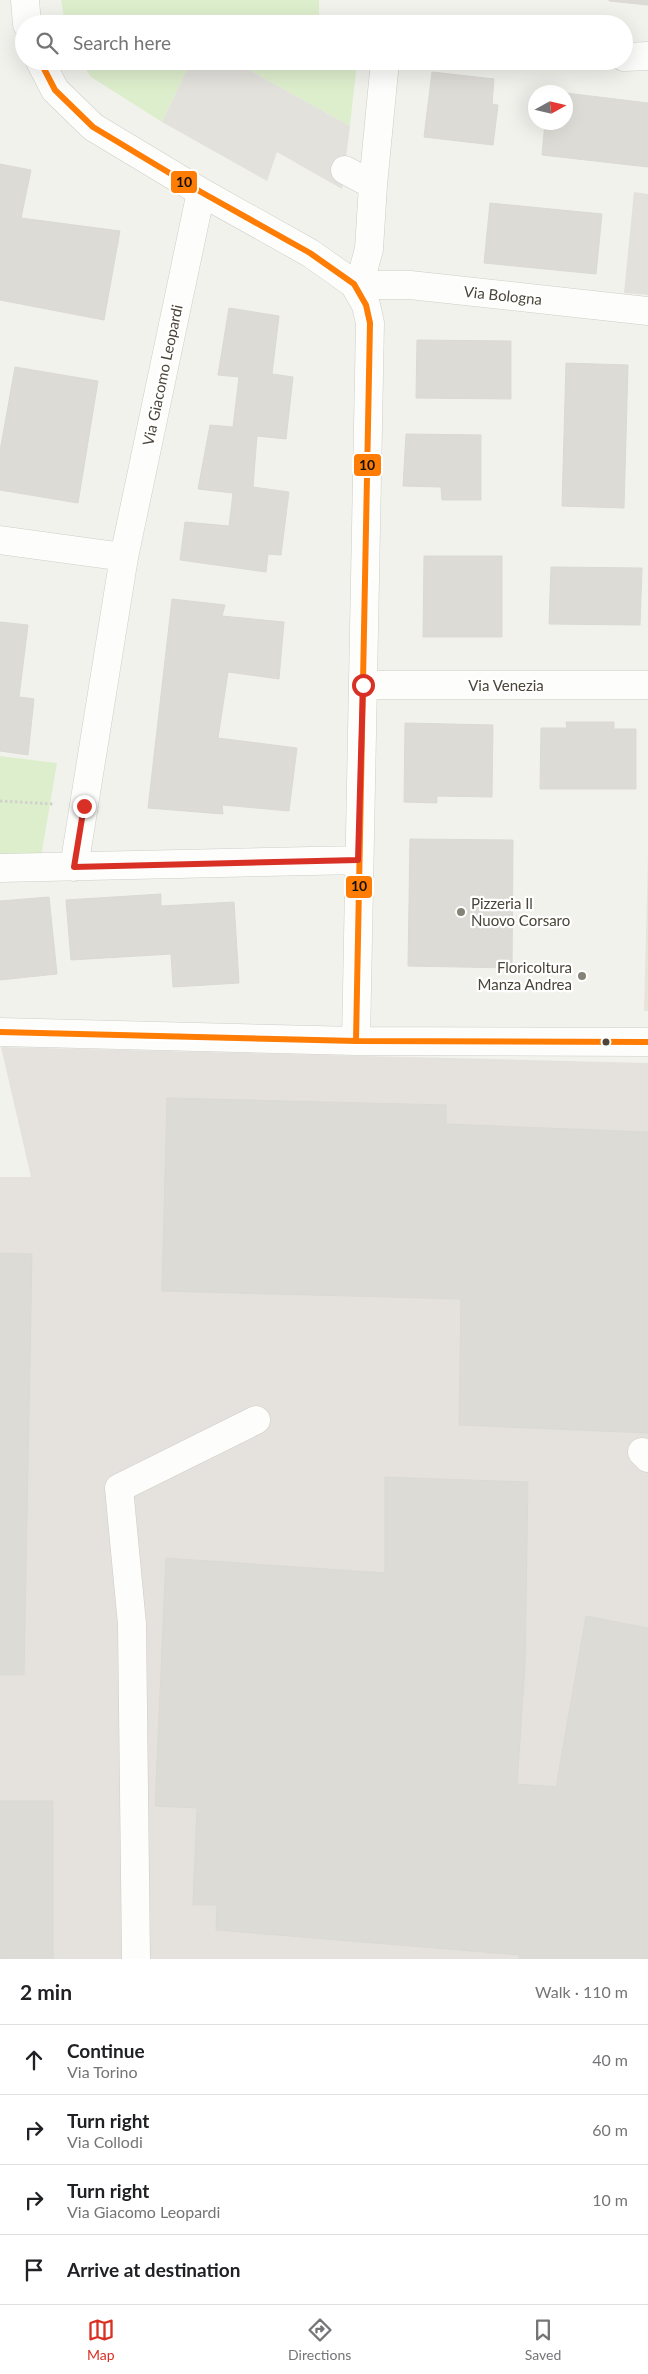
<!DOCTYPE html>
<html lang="en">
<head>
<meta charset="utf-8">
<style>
  :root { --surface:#fff; --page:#f2f2f2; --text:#202124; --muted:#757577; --line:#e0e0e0; --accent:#d93025 }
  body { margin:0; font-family:Lato,sans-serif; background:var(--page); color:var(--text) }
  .compass { position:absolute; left:528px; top:85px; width:45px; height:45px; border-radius:50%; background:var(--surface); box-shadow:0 5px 20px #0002; rotate:82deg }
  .stop { position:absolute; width:15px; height:15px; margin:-11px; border:4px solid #d93025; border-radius:50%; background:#fff }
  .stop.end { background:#d93025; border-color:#fff; box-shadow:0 1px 5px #0008 }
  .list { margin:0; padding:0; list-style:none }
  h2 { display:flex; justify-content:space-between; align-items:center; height:65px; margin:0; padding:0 20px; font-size:21px }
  h2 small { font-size:16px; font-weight:400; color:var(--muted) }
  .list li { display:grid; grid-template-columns:32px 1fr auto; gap:15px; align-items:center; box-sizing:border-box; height:70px; padding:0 20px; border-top:1px solid var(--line) }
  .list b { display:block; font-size:19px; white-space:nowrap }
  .list p { margin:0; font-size:16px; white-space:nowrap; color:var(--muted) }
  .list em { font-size:16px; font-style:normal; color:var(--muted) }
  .icon { flex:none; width:28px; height:28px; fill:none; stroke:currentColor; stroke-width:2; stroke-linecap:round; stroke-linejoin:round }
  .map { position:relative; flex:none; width:648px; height:1959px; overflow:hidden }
  .search { position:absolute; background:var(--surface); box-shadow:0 5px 20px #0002; left:15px; right:15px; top:15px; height:55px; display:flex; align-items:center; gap:12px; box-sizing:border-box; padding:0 18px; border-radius:28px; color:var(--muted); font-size:19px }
  .sheet { height:345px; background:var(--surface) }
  nav { display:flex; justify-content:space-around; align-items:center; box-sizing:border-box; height:70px; border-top:1px solid var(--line); background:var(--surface); font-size:14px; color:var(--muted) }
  nav a { display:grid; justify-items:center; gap:2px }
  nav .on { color:var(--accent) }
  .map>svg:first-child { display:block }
</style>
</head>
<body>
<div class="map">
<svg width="648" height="1959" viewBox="0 0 648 1959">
  <rect width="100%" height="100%" fill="#f2f2ed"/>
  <path fill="#e7e4da" d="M 648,855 L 648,1011 L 644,1011 Z"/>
  <path fill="#e5e2dd" d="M 1,1047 L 648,1063 L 648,1959 L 0,1959 L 0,1177 L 31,1177 Z"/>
  <path fill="#ddeecd" d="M 61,0 L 319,0 L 319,24 L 65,24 Z
    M 80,61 L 191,61 L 162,122 L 91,77 Z
    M 233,61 L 343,61 L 356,71 L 350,126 Z
    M 0,756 L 57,763 L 41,857 L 0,855 Z"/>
  <path fill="#e2e1dc" d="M 191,61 L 233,61 L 350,126 L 342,189 L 277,152 L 267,181 L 162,122 Z
    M 634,192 L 648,194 L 648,295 L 624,293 Z"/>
  <path fill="#dcdbd5" stroke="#dbd9d3" d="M 609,0 L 648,0 L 648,5 L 609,1 Z
    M 432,72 L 494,79 L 492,104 L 498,105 L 493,145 L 424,137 Z
    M 566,93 L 648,103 L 648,167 L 542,155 L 545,122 L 566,122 Z
    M 0,164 L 31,170 L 21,218 L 120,231 L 104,320 L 0,300 Z
    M 490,203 L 602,214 L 596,274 L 484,263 Z
    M 229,308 L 279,316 L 272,374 L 293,377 L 286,439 L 257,436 L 253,487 L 289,492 L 281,555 L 268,554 L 266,572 L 180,560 L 185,522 L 229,526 L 233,493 L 198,489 L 210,425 L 233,427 L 239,377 L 218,375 Z
    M 417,340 L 511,341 L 511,399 L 416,398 Z
    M 566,363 L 628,365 L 624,508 L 562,506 Z
    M 15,367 L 98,381 L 78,503 L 0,490 L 0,451 Z
    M 406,434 L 481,435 L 481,500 L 442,500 L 441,487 L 403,486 Z
    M 424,556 L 502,556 L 502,637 L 423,637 Z
    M 551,567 L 642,568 L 640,625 L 549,624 Z
    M 172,599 L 225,605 L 222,616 L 284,622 L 279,679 L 228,672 L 218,738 L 297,748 L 289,811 L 222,805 L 223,814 L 148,808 Z
    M 0,622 L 28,625 L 19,697 L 34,699 L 28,755 L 0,751 Z
    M 566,722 L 614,722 L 614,729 L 636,729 L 636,789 L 540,789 L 541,728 L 567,728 Z
    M 405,723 L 493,725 L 492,797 L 437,796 L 437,803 L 404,802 Z
    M 410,839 L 513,840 L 512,968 L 408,966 Z
    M 161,894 L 161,906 L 234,902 L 239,983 L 173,987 L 171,954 L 71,960 L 66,900 Z
    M 49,897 L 57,974 L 0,980 L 0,901 Z
    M 167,1098 L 446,1105 L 446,1124 L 648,1132 L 648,1433 L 459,1425 L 461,1299 L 162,1291 Z
    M 0,1253 L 32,1254 L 24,1675 L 0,1675 Z
    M 385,1477 L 528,1482 L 525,1665 L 517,1784 L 556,1787 L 586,1616 L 648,1628 L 648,1959 L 519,1959 L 520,1955 L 216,1930 L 217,1905 L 193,1905 L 197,1808 L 155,1806 L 166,1558 L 385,1573 Z
    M 0,1801 L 53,1801 L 53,1959 L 0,1959 Z"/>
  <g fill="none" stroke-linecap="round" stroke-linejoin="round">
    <g stroke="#cecdc7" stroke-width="29">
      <path id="minor" d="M 25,0 L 27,24
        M 624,57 L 648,56
        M 40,61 L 55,90 L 93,127 L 201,192 L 310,253 L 354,284 L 366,305 L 370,323 L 356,1041
        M 345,170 L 373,185
        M 358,290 L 373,285 L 410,285 L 648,311
        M 358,290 L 369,249 L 373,185 L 385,61
        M 0,540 L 124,557
        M 363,685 L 648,685
        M 74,867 L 124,557 L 201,192
        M 0,868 L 358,860
        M 0,1032 L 356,1041 L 648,1042
        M 642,1452 L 648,1458
        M 136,1959 L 132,1624 L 119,1488 L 256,1420"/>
    </g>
    <path stroke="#d2d2cb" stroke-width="3" stroke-dasharray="2.5 2.5" stroke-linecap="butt" d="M 0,801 L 54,804"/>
    <use href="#minor" stroke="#fdfdfc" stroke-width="28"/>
    <g stroke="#fff" stroke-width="10">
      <path id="bus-1" d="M 40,61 L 55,90 L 93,127 L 201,192 L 310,253 L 354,284 L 366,305 L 370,323 L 356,1041
        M 0,1032 L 356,1041 L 648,1042"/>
    </g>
    <use href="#bus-1" stroke="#ff7d04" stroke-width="6"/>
  </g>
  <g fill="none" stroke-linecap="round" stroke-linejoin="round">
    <path stroke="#d93025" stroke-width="6" d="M 84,806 L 74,867 L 358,860 L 363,685"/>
  </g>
  <g fill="#858277" stroke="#fff" stroke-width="2">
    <circle cx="461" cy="912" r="5"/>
    <circle cx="582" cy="976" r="5"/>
  </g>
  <circle fill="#4a4538" stroke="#fff" stroke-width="2" cx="606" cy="1042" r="4.5"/>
  <g text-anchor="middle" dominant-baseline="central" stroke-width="4.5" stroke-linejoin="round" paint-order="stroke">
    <g font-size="15" fill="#4a4538" stroke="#fff">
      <text transform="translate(503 295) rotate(6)">Via Bologna</text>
      <text transform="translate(162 375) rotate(-78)">Via Giacomo Leopardi</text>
      <text x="506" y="685">Via Venezia</text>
    </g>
    <g font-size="15" fill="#4a4538" stroke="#fff" text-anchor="start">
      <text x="471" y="903">Pizzeria Il<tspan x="471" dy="17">Nuovo Corsaro</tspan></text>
      <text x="572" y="967" text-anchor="end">Floricoltura<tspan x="572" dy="17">Manza Andrea</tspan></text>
    </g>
  </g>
  <g stroke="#fff" stroke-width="2">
    <rect x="170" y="170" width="28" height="24" rx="5" fill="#ff7d04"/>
    <rect x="353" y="453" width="29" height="24" rx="5" fill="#ff7d04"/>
    <rect x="345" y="875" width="28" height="24" rx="5" fill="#ff7d04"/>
  </g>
  <g font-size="14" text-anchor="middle" font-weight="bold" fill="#111">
    <text x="184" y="187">10</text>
    <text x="367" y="470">10</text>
    <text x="359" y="891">10</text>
  </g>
</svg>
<svg class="compass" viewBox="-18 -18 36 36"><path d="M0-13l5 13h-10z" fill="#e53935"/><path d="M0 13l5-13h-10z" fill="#757577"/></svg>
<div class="stop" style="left:363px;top:685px"></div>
<div class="stop end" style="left:84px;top:806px"></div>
<div class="search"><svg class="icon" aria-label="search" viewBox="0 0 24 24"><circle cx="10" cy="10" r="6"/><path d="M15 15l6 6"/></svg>Search here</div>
</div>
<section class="sheet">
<h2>2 min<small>Walk · 110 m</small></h2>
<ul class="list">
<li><svg class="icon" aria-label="ahead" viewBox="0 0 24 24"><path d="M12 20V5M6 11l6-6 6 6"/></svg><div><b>Continue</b><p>Via Torino</p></div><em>40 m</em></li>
<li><svg class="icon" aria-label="right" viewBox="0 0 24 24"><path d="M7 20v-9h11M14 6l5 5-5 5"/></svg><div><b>Turn right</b><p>Via Collodi</p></div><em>60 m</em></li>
<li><svg class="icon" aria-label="right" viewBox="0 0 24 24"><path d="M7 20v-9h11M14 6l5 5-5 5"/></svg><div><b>Turn right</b><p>Via Giacomo Leopardi</p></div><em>10 m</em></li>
<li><svg class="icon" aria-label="arrive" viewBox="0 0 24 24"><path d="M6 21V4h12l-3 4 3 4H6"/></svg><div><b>Arrive at destination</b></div></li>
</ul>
</section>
<nav>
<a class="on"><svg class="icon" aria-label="map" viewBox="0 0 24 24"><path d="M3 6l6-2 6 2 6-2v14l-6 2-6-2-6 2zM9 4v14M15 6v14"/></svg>Map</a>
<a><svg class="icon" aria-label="directions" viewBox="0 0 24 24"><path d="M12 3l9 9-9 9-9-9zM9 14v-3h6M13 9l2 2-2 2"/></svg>Directions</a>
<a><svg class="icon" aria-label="saved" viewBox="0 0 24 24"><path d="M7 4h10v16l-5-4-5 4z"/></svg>Saved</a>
</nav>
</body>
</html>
